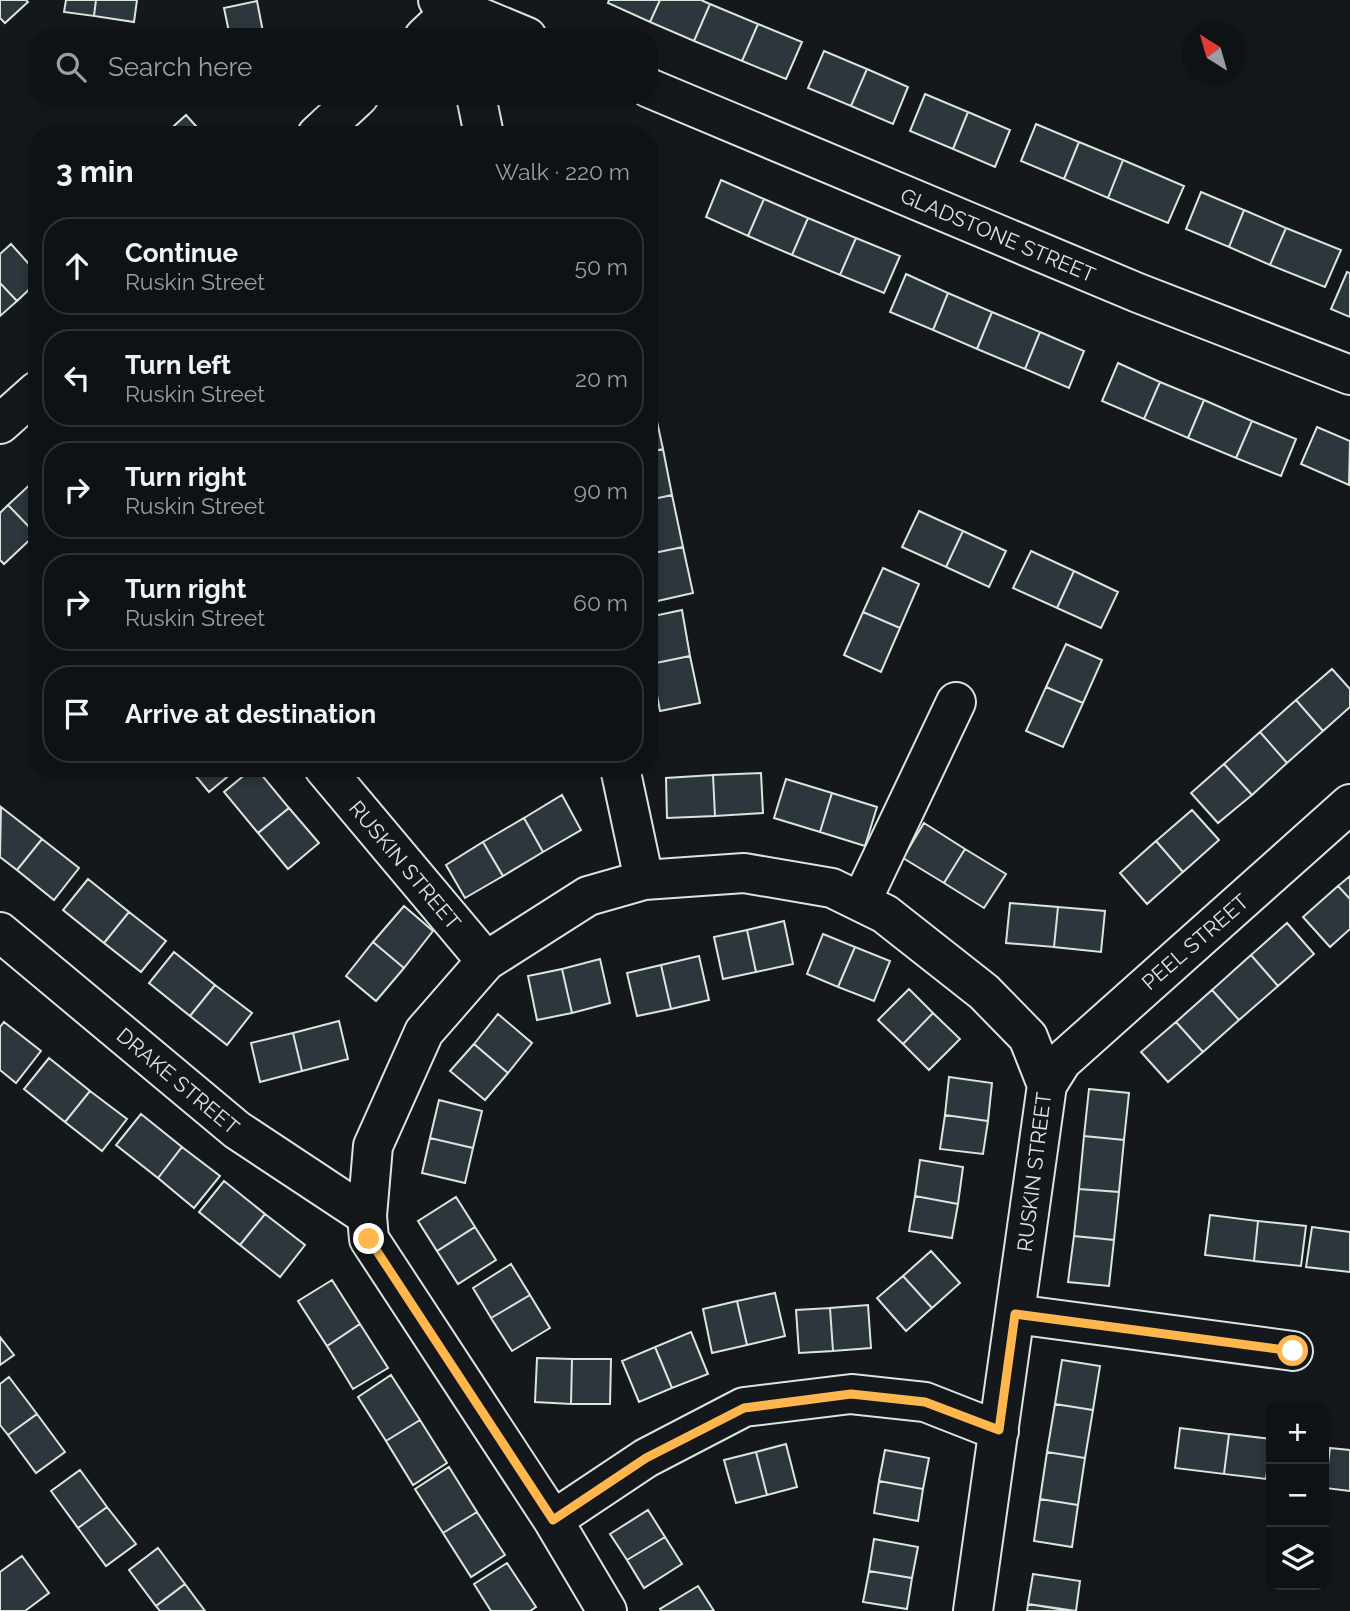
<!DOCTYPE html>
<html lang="en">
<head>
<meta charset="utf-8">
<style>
  :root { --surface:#0f1215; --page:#181b1e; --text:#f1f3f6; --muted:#9b9ea0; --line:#2f3234 }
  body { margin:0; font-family:Raleway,sans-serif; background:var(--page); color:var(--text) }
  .controls { position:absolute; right:21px; bottom:21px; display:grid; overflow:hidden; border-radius:14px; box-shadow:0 4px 10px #0003 }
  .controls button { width:63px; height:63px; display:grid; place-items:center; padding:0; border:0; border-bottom:2px solid var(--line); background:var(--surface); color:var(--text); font:35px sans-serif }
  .compass { position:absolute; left:1182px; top:21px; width:63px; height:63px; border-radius:50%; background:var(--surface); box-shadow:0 4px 10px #0003; rotate:323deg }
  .stop { position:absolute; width:21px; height:21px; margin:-16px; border:5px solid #ffb74d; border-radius:50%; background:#fff }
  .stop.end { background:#ffb74d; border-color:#fff; box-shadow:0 2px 7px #0008 }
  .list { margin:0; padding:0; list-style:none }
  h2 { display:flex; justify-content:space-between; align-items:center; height:91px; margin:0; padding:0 28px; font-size:30px }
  h2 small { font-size:23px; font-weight:400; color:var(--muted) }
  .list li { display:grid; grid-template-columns:46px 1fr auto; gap:21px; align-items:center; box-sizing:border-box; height:98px; margin:0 14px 14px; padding:0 14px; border:2px solid var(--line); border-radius:28px }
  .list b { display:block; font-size:26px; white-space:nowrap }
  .list p { margin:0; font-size:23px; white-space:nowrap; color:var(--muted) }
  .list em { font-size:23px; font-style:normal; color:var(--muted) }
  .icon { flex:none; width:38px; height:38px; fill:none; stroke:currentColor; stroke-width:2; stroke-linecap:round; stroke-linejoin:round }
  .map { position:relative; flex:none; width:1350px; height:1611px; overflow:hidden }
  .search { position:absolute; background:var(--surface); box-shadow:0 4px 10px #0003; left:28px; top:28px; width:630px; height:77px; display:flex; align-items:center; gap:18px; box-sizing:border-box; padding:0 24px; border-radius:28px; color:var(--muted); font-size:26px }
  .panel { position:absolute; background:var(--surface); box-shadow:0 4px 10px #0003; left:28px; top:126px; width:630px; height:651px; border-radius:28px }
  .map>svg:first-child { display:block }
</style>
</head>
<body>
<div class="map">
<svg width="1350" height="1611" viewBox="0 0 1350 1611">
  <rect width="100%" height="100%" fill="#14181c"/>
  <path fill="#2c363c" stroke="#d8e6dc" stroke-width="2" d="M 0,0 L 26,0 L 28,2 L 5,23 L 0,18 Z
    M 66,0 L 96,0 L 94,16 L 64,12 Z
    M 96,0 L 137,0 L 134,22 L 94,16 Z
    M 609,0 L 660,0 L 650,22 L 608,3 Z
    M 660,0 L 701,0 L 710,4 L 694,41 L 650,22 Z
    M 257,1 L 264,37 L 230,37 L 224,8 Z
    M 710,4 L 758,24 L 742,61 L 694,41 Z
    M 758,24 L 802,42 L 786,79 L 742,61 Z
    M 824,51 L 867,69 L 851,106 L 808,88 Z
    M 867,69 L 908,87 L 893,124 L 851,106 Z
    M 925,94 L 968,112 L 953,149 L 910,131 Z
    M 968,112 L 1010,130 L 995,167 L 953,149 Z
    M 186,115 L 204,135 L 164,135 Z
    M 1036,124 L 1079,142 L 1064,179 L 1021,161 Z
    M 1079,142 L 1123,160 L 1108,198 L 1064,179 Z
    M 1123,160 L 1184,186 L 1168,223 L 1108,198 Z
    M 721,180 L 764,199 L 748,236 L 706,217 Z
    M 1201,192 L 1244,210 L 1229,247 L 1186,229 Z
    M 764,199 L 808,218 L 792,255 L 748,236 Z
    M 1244,210 L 1286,228 L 1270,265 L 1229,247 Z
    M 808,218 L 856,238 L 840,275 L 792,255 Z
    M 1286,228 L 1341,250 L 1325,287 L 1270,265 Z
    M 856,238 L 900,256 L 884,293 L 840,275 Z
    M 11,244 L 37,273 L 37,282 L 17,301 L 0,283 L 0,254 Z
    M 1347,272 L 1350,273 L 1350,317 L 1331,309 Z
    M 906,274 L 948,293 L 933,330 L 890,312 Z
    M 0,283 L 17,301 L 0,316 Z
    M 948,293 L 992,312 L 977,349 L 933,330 Z
    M 992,312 L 1040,332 L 1025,369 L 977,349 Z
    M 1040,332 L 1084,351 L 1069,388 L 1025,369 Z
    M 1118,363 L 1160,382 L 1144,419 L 1102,401 Z
    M 1160,382 L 1204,400 L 1188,438 L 1144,419 Z
    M 1204,400 L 1252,421 L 1236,458 L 1188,438 Z
    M 653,403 L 663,449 L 649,452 L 649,404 Z
    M 1252,421 L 1296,439 L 1281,476 L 1236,458 Z
    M 1317,427 L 1350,441 L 1349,485 L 1301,464 Z
    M 663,449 L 672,495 L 649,500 L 649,452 Z
    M 37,478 L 37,533 L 36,534 L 8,505 Z
    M 672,495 L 683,547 L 649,554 L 649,500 Z
    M 8,505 L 36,534 L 4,564 L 0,560 L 0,513 Z
    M 919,511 L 963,531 L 946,567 L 902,547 Z
    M 963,531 L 1006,551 L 989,587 L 946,567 Z
    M 683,547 L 693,593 L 653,602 L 649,582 L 649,554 Z
    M 1031,551 L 1074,571 L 1057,608 L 1013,588 Z
    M 883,568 L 919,584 L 900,628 L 863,612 Z
    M 1074,571 L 1118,592 L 1101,628 L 1057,608 Z
    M 682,610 L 690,656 L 651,664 L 649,617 Z
    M 863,612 L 900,628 L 881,672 L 844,655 Z
    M 1066,644 L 1102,660 L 1083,703 L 1046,687 Z
    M 690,656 L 700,703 L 660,711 L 651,664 Z
    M 1332,669 L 1350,689 L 1350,707 L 1323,731 L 1296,700 Z
    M 1046,687 L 1083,703 L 1063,747 L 1026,731 Z
    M 1296,700 L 1323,731 L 1287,763 L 1260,732 Z
    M 1260,732 L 1287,763 L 1252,795 L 1224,764 Z
    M 1224,764 L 1252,795 L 1218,823 L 1191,793 Z
    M 189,768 L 238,768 L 209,792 Z
    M 253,768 L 256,768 L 289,808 L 258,833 L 224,792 Z
    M 761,773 L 763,813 L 715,816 L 713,775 Z
    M 713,775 L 715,816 L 667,818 L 666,778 Z
    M 786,779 L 832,793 L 820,832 L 774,818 Z
    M 832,793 L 877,807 L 865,846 L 820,832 Z
    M 562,795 L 581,830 L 543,852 L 524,818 Z
    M 1,807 L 42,839 L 17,870 L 0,857 Z
    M 289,808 L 319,843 L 288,869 L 258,833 Z
    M 1192,810 L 1219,840 L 1183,872 L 1156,841 Z
    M 524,818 L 543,852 L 503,876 L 483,842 Z
    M 924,823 L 965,849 L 944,883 L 903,858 Z
    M 42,839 L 79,868 L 54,900 L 17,870 Z
    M 1156,841 L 1183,872 L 1147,904 L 1120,873 Z
    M 483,842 L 503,876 L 465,898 L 446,865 Z
    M 965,849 L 1006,874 L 984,908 L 944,883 Z
    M 1350,876 L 1350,899 L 1338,886 Z
    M 88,879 L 129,912 L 104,943 L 63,910 Z
    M 1338,886 L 1350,899 L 1350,929 L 1330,947 L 1303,917 Z
    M 1010,903 L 1058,907 L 1054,947 L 1006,943 Z
    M 404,906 L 433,931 L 404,968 L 373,942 Z
    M 1058,907 L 1105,911 L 1101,952 L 1054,947 Z
    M 129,912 L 166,941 L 141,972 L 104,943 Z
    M 784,921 L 793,964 L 756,972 L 747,930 Z
    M 1287,923 L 1314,954 L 1278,986 L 1251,955 Z
    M 747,930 L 756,972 L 723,979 L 714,937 Z
    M 823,934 L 855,947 L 838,987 L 807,974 Z
    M 373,942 L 404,968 L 376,1001 L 346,976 Z
    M 855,947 L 890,961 L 874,1001 L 838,987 Z
    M 174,952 L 215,985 L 190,1016 L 149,983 Z
    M 1251,955 L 1278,986 L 1239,1020 L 1212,990 Z
    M 699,956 L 709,1000 L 671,1009 L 661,965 Z
    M 600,959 L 610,1003 L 572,1013 L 562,969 Z
    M 661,965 L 671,1009 L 637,1016 L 627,973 Z
    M 562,969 L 572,1013 L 537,1020 L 528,976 Z
    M 215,985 L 252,1013 L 227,1045 L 190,1016 Z
    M 909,989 L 933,1013 L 903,1044 L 878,1020 Z
    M 1212,990 L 1239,1020 L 1203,1052 L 1176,1022 Z
    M 933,1013 L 960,1039 L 929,1070 L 903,1044 Z
    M 498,1014 L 532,1043 L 508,1073 L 474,1044 Z
    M 339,1021 L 348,1059 L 302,1071 L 293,1033 Z
    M 4,1022 L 41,1051 L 16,1083 L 0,1070 L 0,1027 Z
    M 1176,1022 L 1203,1052 L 1168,1082 L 1141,1052 Z
    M 293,1033 L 302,1071 L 260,1082 L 251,1043 Z
    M 474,1044 L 508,1073 L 485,1100 L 450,1071 Z
    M 49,1058 L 90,1091 L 65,1122 L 24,1089 Z
    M 949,1077 L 992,1083 L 988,1121 L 945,1115 Z
    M 1089,1089 L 1129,1093 L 1124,1140 L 1084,1136 Z
    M 90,1091 L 127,1119 L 102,1151 L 65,1122 Z
    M 439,1100 L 482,1111 L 473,1148 L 430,1138 Z
    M 141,1114 L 182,1147 L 158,1178 L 116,1145 Z
    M 945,1115 L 988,1121 L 983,1154 L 940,1149 Z
    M 1084,1136 L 1124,1140 L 1119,1192 L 1079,1189 Z
    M 430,1138 L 473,1148 L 465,1183 L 422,1173 Z
    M 182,1147 L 220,1176 L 194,1208 L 158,1178 Z
    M 920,1160 L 963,1167 L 958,1204 L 915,1196 Z
    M 224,1181 L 265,1214 L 240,1245 L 199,1212 Z
    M 1079,1189 L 1119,1192 L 1114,1240 L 1074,1236 Z
    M 915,1196 L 958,1204 L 952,1238 L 909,1231 Z
    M 456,1197 L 475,1227 L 437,1251 L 418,1221 Z
    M 265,1214 L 305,1245 L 280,1277 L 240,1245 Z
    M 1210,1215 L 1258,1221 L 1254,1261 L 1205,1255 Z
    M 1258,1221 L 1306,1226 L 1301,1266 L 1254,1261 Z
    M 475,1227 L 496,1260 L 458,1284 L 437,1251 Z
    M 1312,1227 L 1350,1232 L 1350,1272 L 1306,1267 Z
    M 1074,1236 L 1114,1240 L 1109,1286 L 1068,1282 Z
    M 931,1251 L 960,1283 L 932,1308 L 903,1276 Z
    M 511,1264 L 530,1295 L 491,1318 L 473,1288 Z
    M 903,1276 L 932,1308 L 906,1331 L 877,1298 Z
    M 332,1280 L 360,1324 L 327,1346 L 298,1301 Z
    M 775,1293 L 785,1336 L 747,1345 L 737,1301 Z
    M 530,1295 L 550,1328 L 512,1351 L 491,1318 Z
    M 737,1301 L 747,1345 L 712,1353 L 703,1309 Z
    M 868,1305 L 871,1348 L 833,1351 L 830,1308 Z
    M 830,1308 L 833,1351 L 799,1353 L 796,1310 Z
    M 360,1324 L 388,1368 L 353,1389 L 327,1346 Z
    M 691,1332 L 708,1374 L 672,1388 L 655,1347 Z
    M 0,1337 L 14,1355 L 0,1365 Z
    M 655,1347 L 672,1388 L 639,1402 L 622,1361 Z
    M 537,1358 L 572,1359 L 571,1404 L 535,1402 Z
    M 572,1359 L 611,1359 L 610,1404 L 571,1404 Z
    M 1062,1360 L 1100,1366 L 1093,1410 L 1055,1404 Z
    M 391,1375 L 420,1420 L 386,1441 L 358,1397 Z
    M 9,1377 L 37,1414 L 8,1435 L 0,1425 L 0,1384 Z
    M 1055,1404 L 1093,1410 L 1085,1458 L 1047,1452 Z
    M 37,1414 L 65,1452 L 36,1473 L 8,1435 Z
    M 420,1420 L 447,1463 L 413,1485 L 386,1441 Z
    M 1180,1428 L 1229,1434 L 1224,1474 L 1175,1468 Z
    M 1229,1434 L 1271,1439 L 1266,1479 L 1224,1474 Z
    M 786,1444 L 797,1487 L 767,1495 L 756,1452 Z
    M 1324,1447 L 1330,1448 L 1325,1488 L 1324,1488 Z
    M 1330,1448 L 1350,1450 L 1350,1491 L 1325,1488 Z
    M 885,1450 L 929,1458 L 923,1489 L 879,1481 Z
    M 756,1452 L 767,1495 L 736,1503 L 724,1460 Z
    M 1047,1452 L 1085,1458 L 1078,1505 L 1040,1499 Z
    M 449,1467 L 477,1512 L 443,1533 L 415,1489 Z
    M 80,1470 L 107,1507 L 78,1528 L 51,1491 Z
    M 879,1481 L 923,1489 L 918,1521 L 874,1513 Z
    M 1040,1499 L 1078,1505 L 1072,1547 L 1034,1541 Z
    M 107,1507 L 136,1544 L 106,1566 L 78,1528 Z
    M 648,1510 L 665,1537 L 627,1560 L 610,1534 Z
    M 477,1512 L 505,1555 L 471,1577 L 443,1533 Z
    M 665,1537 L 682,1564 L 644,1588 L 627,1560 Z
    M 874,1539 L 918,1547 L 912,1578 L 869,1571 Z
    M 158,1548 L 185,1584 L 156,1606 L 129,1570 Z
    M 22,1556 L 49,1593 L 25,1611 L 0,1611 L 0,1572 Z
    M 507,1563 L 536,1607 L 530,1611 L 491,1611 L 474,1584 Z
    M 869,1571 L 912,1578 L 907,1609 L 863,1602 Z
    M 1033,1574 L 1080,1581 L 1076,1611 L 1028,1604 Z
    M 185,1584 L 205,1611 L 160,1611 L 156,1606 Z
    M 698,1586 L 714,1611 L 661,1611 L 660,1609 Z
    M 1028,1604 L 1071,1611 L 1027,1611 Z"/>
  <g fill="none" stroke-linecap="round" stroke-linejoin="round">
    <g stroke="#d8e6dc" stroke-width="42">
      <path id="minor" d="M 438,0 L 527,37
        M 424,37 L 456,7
        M 649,88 L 1138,293 L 1350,375
        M 476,96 L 484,135
        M 317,135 L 359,96
        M 0,424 L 37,391
        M 324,768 L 486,961
        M 620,768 L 644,880
        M 861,902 L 956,702
        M 0,932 L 237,1130 L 367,1216
        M 1047,1085 L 1062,1061 L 1350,804
        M 1015,1314 L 1293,1351
        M 553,1520 L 646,1458 L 744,1407 L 851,1394 L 925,1402 L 999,1431
        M 607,1611 L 553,1520 L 369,1239 L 367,1216 L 373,1146 L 424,1032 L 486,961 L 588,896 L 644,880 L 744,873 L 832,888 L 885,914 L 984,992 L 1028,1037 L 1047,1085 L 973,1611"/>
    </g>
    <use href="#minor" stroke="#14181c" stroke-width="38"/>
  </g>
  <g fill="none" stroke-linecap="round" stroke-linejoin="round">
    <path stroke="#ffb74d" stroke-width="9" d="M 369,1239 L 553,1520 L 646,1458 L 744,1408 L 851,1394 L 925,1402 L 999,1430 L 1015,1314 L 1293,1351"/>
  </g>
  <g text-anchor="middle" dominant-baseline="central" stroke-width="5" stroke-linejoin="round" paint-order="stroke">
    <g font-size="21" fill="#d8e6dc" stroke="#14181c">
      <text transform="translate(998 235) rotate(23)">GLADSTONE STREET</text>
      <text transform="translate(405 865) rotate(50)">RUSKIN STREET</text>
      <text transform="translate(1195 942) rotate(-41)">PEEL STREET</text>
      <text transform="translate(178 1081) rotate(40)">DRAKE STREET</text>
      <text transform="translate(1034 1172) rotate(-83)">RUSKIN STREET</text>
    </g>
  </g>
</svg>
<div class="controls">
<button>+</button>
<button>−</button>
<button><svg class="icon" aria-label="layers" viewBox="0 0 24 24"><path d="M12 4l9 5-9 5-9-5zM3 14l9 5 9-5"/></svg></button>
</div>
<svg class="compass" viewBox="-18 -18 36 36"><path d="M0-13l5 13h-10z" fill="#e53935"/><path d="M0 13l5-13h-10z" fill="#9b9ea0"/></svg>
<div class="stop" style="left:1293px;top:1351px"></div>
<div class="stop end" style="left:369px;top:1239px"></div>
<div class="search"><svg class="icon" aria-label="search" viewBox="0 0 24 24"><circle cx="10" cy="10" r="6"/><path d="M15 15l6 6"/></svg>Search here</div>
<section class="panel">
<h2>3 min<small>Walk · 220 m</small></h2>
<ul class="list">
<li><svg class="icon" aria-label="ahead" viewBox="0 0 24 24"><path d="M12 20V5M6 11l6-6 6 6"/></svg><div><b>Continue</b><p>Ruskin Street</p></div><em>50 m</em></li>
<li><svg class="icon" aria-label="left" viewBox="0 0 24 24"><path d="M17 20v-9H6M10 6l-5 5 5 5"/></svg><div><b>Turn left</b><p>Ruskin Street</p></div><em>20 m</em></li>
<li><svg class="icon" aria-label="right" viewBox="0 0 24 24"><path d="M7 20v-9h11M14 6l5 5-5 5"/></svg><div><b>Turn right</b><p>Ruskin Street</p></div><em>90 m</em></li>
<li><svg class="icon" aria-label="right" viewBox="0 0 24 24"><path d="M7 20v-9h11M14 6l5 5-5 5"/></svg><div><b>Turn right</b><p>Ruskin Street</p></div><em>60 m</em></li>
<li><svg class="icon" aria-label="arrive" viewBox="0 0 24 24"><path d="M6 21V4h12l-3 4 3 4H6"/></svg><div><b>Arrive at destination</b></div></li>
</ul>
</section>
</div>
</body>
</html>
